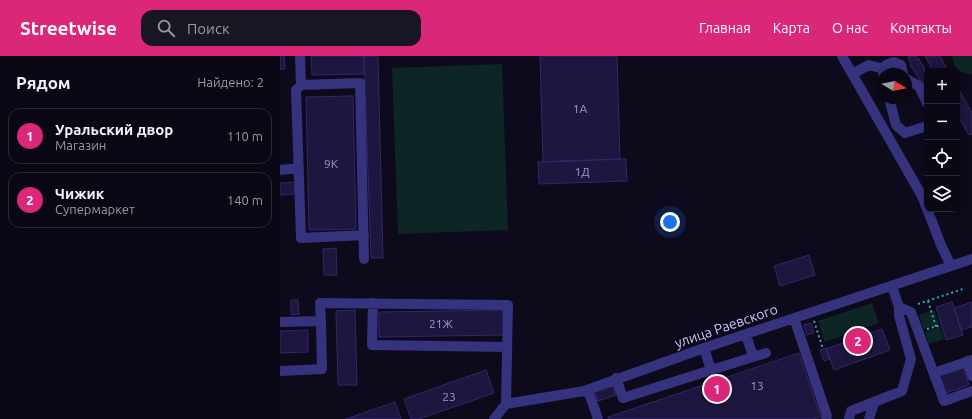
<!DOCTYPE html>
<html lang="ru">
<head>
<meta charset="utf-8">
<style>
  :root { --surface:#0a0815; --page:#181622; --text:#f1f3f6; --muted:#999aa0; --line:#2a2934; --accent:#db2777 }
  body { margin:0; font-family:Ubuntu,sans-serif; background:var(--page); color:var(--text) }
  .controls { position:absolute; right:12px; top:12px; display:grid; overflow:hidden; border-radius:8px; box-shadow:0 2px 6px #0003 }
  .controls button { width:36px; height:36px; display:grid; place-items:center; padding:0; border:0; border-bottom:1px solid var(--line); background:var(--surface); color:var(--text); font:20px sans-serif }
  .compass { position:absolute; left:596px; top:12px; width:36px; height:36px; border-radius:50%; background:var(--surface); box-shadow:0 2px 6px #0003; rotate:100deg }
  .you { position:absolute; left:390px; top:166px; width:14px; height:14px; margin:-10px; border:3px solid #fff; border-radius:50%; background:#1a73e8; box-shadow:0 0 0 6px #1a73e833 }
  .badge { display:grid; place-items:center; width:26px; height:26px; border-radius:50%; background:var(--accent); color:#fff; font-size:13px; font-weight:700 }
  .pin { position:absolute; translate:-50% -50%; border:2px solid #fff; box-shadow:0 1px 4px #0006 }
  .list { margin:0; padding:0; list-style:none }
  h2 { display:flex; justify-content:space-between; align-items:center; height:52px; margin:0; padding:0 16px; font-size:17px }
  h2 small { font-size:13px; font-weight:400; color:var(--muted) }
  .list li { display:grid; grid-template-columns:26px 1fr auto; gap:12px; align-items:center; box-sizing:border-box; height:56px; margin:0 8px 8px; padding:0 8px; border:1px solid var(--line); border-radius:12px }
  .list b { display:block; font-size:15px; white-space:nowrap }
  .list p { margin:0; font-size:13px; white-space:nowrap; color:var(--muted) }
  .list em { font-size:13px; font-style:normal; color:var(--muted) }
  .icon { flex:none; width:22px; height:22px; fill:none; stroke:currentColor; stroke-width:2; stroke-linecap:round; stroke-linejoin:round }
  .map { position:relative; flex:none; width:692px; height:363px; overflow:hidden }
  header { display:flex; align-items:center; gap:24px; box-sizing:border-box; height:56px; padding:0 20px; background:var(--accent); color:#fff }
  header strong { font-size:19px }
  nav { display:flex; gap:22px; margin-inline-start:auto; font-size:14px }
  .search { width:280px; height:36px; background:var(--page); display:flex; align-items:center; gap:10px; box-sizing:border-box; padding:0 14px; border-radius:12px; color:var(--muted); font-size:15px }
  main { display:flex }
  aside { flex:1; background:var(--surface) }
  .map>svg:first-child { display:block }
</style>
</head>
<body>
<header>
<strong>Streetwise</strong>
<div class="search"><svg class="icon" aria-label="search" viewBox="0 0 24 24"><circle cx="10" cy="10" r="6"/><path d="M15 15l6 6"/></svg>Поиск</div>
<nav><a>Главная</a><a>Карта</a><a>О нас</a><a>Контакты</a></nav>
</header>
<main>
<aside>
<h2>Рядом<small>Найдено: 2</small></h2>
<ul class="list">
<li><span class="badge">1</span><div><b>Уральский двор</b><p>Магазин</p></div><em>110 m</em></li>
<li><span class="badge">2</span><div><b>Чижик</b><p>Супермаркет</p></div><em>140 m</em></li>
</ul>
</aside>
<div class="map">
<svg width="692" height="363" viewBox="0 0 692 363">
  <rect width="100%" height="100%" fill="#0d0a1c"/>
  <path fill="#0d2625" d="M 672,0 L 692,0 L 692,18 C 680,18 674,12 672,0 Z
    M 222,8 L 228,174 L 118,178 L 112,12 Z
    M 592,247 L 599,267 L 545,286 L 538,265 Z
    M 654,254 L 659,268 L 643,273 L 639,259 Z
    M 660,271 L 664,283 L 649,288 L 645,276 Z"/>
  <path fill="#1d163e" stroke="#33276b" d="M 0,0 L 4,0 L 5,13 L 0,13 Z
    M 31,0 L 84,0 L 84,18 L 32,19 Z
    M 84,0 L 98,0 L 103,202 L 91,202 Z
    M 260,0 L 337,0 L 340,103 L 263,106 Z
    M 630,0 L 636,0 L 638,4 L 639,3 L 645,13 L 644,14 L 647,20 L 647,26 L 643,28 L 630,9 L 631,8 L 628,1 Z
    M 645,0 L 660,0 L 668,15 L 653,15 Z
    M 677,30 L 692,57 L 692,78 L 689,79 L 677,58 Z
    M 73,40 L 76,173 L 29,174 L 26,41 Z
    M 346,103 L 347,125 L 259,128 L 258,106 Z
    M 17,126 L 17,138 L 0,139 L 0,127 Z
    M 56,192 L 57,219 L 44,219 L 43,193 Z
    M 529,199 L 535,219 L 500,230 L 494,210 Z
    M 11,244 L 18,244 L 19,258 L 11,259 Z
    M 672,246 L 683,279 L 666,284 L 656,251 Z
    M 692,246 L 692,271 L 681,274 L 674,252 Z
    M 75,254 L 77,329 L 58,329 L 56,255 Z
    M 223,254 L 224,279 L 99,281 L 99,256 Z
    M 531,267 L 534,277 L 527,279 L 524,269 Z
    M 602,273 L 610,294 L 554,314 L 546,293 Z
    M 28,274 L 28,296 L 0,297 L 0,275 Z
    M 546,292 L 550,303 L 544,305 L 540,294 Z
    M 519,297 L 541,361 L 533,363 L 328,363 L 328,361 Z
    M 683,311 L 689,329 L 666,337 L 659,319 Z
    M 206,314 L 214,337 L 139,363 L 131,363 L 124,343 Z
    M 333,330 L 336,339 L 318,345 L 315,336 Z
    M 115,346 L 121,363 L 66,363 Z"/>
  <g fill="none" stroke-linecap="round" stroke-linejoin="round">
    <path stroke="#27b1a7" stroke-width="2" stroke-dasharray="2 3" stroke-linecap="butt" d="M 648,245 L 656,271
      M 638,248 L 683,233
      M 534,265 L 543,293
      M 647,273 L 661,269"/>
    <path stroke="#35337d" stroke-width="10" d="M 20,0 L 21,29 L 16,34 L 21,182 L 84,179
      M 562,0 L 642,140 L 661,189 L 671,210
      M 572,18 L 589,9 L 604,13
      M 603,18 L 606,9 L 613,6 L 621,9 L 623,18
      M 626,23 L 639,30 L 647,47
      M 21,29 L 80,27 L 84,203
      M 609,42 L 616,69 L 625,77 L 647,70
      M 0,114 L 19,112
      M 612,230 L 619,251 L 631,256 L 664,345 L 692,335
      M 93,247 L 92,289 L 227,291
      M 514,262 L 547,360 L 546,363
      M 41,265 L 40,247 L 228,249 L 226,348
      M 0,266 L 41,265 L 42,313 L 0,315
      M 466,279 L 473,300
      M 687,305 L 692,320
      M 431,314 L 486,297
      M 654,317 L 692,304
      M 336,322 L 343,342 L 431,314 L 424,292
      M 304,335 L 309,337 L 318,363
      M 214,363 L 226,348 L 304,335 L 424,292 L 692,203
      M 569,363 L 571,355 L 622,335 L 631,303 L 619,260 L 619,251
      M 589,363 L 594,347"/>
  </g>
  <g text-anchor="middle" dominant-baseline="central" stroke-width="3.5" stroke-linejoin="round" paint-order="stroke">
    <g font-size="12" fill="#a099cf">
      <text x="300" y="52">1А</text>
      <text x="51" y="107">9К</text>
      <text x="302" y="115">1Д</text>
      <text x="161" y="267">21Ж</text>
      <text x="477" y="329">13</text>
      <text x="169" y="340">23</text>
    </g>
    <g font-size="14" fill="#cbc5ff" stroke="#0d0a1c">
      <text transform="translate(446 270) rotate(-19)">улица Раевского</text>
    </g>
  </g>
</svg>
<div class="controls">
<button>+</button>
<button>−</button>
<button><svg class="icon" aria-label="locate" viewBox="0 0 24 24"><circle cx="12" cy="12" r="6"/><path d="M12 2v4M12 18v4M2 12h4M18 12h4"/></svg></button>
<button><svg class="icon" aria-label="layers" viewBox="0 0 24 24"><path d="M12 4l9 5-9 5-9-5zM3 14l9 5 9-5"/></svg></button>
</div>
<svg class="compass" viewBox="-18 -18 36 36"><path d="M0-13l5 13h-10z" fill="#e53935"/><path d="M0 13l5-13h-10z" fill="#999aa0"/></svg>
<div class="you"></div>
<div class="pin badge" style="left:437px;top:333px">1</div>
<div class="pin badge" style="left:578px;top:285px">2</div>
</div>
</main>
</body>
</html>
